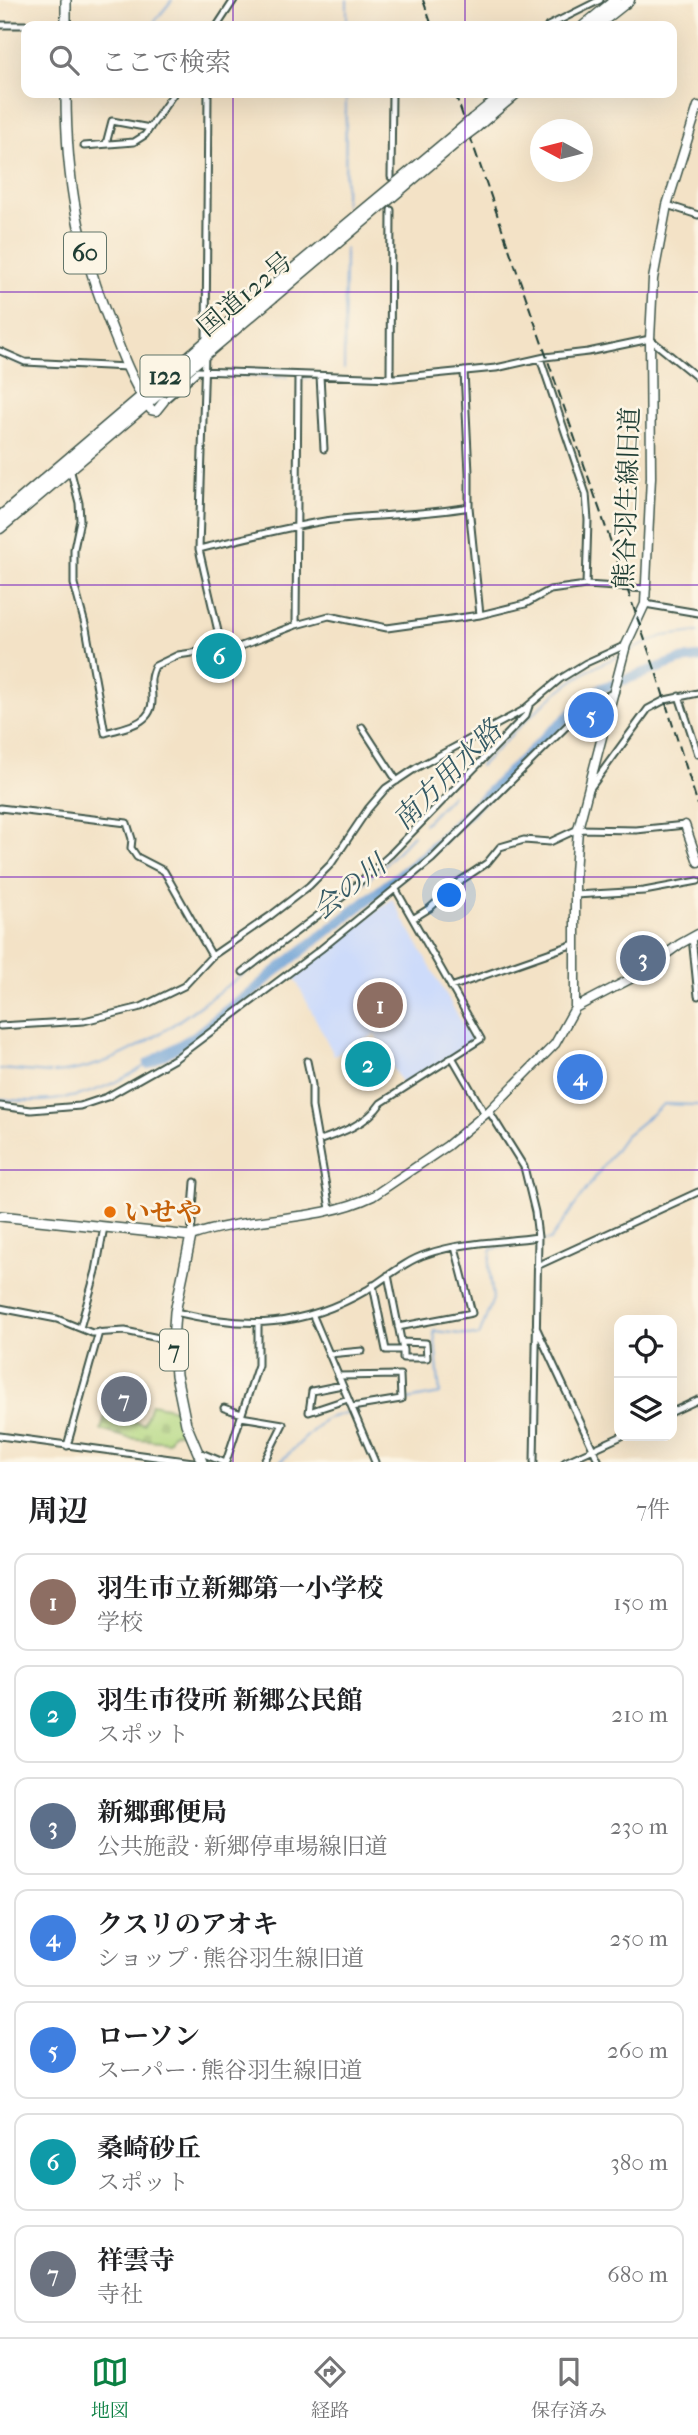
<!DOCTYPE html>
<html lang="ja">
<head>
<meta charset="utf-8">
<style>
  :root { --surface:#fff; --page:#f6f6f6; --text:#202124; --muted:#757577; --line:#e0e0e0; --accent:#0b8043 }
  body { margin:0; font-family:"IM FELL French Canon","Noto Serif JP",serif; background:var(--page); color:var(--text) }
  .controls { position:absolute; right:21px; bottom:21px; display:grid; overflow:hidden; border-radius:14px; box-shadow:0 7px 28px #0002 }
  .controls button { width:63px; height:63px; display:grid; place-items:center; padding:0; border:0; border-bottom:2px solid var(--line); background:var(--surface); color:var(--text); font:35px sans-serif }
  .compass { position:absolute; left:530px; top:119px; width:63px; height:63px; border-radius:50%; background:var(--surface); box-shadow:0 7px 28px #0002; rotate:277deg }
  .you { position:absolute; left:450px; top:896px; width:24px; height:24px; margin:-18px; border:5px solid #fff; border-radius:50%; background:#1a73e8; box-shadow:0 0 0 10px #1a73e833 }
  .badge { display:grid; place-items:center; width:46px; height:46px; border-radius:50%; background:var(--accent); color:#fff; font-size:23px; font-weight:700 }
  .pin { position:absolute; translate:-50% -50%; border:4px solid #fff; box-shadow:0 2px 7px #0006 }
  .list { margin:0; padding:0; list-style:none }
  h2 { display:flex; justify-content:space-between; align-items:center; height:91px; margin:0; padding:0 28px; font-size:30px }
  h2 small { font-size:23px; font-weight:400; color:var(--muted) }
  .list li { display:grid; grid-template-columns:46px 1fr auto; gap:21px; align-items:center; box-sizing:border-box; height:98px; margin:0 14px 14px; padding:0 14px; border:2px solid var(--line); border-radius:14px }
  .list b { display:block; font-size:26px; white-space:nowrap }
  .list p { margin:0; font-size:23px; white-space:nowrap; color:var(--muted) }
  .list em { font-size:23px; font-style:normal; color:var(--muted) }
  .icon { flex:none; width:38px; height:38px; fill:none; stroke:currentColor; stroke-width:2; stroke-linecap:round; stroke-linejoin:round }
  .map { position:relative; flex:none; width:698px; height:1462px; overflow:hidden }
  .search { position:absolute; background:var(--surface); box-shadow:0 7px 28px #0002; left:21px; right:21px; top:21px; height:77px; display:flex; align-items:center; gap:18px; box-sizing:border-box; padding:0 24px; border-radius:14px; color:var(--muted); font-size:26px }
  .sheet { height:875px; background:var(--surface) }
  nav { display:flex; justify-content:space-around; align-items:center; box-sizing:border-box; height:98px; border-top:2px solid var(--line); background:var(--surface); font-size:19px; color:var(--muted) }
  nav a { display:grid; justify-items:center; gap:4px }
  nav .on { color:var(--accent) }
  .map>svg:first-child { display:block }
</style>
</head>
<body>
<div class="map">
<svg width="698" height="1462" viewBox="0 0 698 1462">
  <defs>
    <pattern id="cemetery-stones" width="16" height="16" patternUnits="userSpaceOnUse" patternTransform="scale(1.75)"><rect width="16" height="16" fill="#b3d882"/><path d="M2 7V4a2 2 0 0 1 4 0v3zM10 15v-3a2 2 0 0 1 4 0v3z" fill="#9aba71"/></pattern>
  </defs>
  <rect width="100%" height="100%" fill="#fcf5e5"/>
  <filter id="ink" filterUnits="userSpaceOnUse"><feTurbulence type="fractalNoise" baseFrequency=".0143" numOctaves="2"/><feDisplacementMap in="SourceGraphic" scale="14" xChannelSelector="R" yChannelSelector="G"/><feConvolveMatrix kernelMatrix="1 2 1 2 8 2 1 2 1" color-interpolation-filters="sRGB"/></filter>
  <filter id="wash" filterUnits="userSpaceOnUse"><feTurbulence type="fractalNoise" baseFrequency=".00686" numOctaves="4" result="noise"/><feDisplacementMap in="SourceGraphic" scale="28" xChannelSelector="R" yChannelSelector="G"/><feGaussianBlur stdDeviation="1.57" result="paint"/><feColorMatrix in="noise" values="0 0 0 0 0 0 0 0 0 0 0 0 0 0 0 0 0 1.4 0 .05"/><feComposite in="paint" operator="in"/></filter>
  <g filter="url(#wash)">
    <rect width="100%" height="100%" fill="#f3e2c6"/>
    <path fill="#cddbfa" d="M 392,899 L 474,1044 L 403,1086 L 375,1035 L 334,1055 L 293,975 Z"/>
    <path fill="url(#cemetery-stones)" stroke="#698a5b" stroke-width="2" d="M 109,1402 L 126,1407 L 123,1418 L 144,1424 L 151,1404 L 177,1409 L 184,1432 L 173,1433 L 168,1442 L 128,1438 L 101,1430 Z"/>
    <g fill="none" stroke-linecap="round" stroke-linejoin="round">
      <path stroke="#699fd6" stroke-width="2" d="M 151,26 L 172,0
        M 347,26 L 347,0
        M 345,205 L 346,93
        M 0,355 L 26,366 L 64,367
        M 69,367 L 112,369
        M 344,369 L 345,249
        M 142,370 L 162,372
        M 210,374 L 287,377
        M 303,378 L 315,378
        M 629,651 L 663,636 L 698,632
        M 480,766 C 523,725 562,676 620,656
        M 424,824 L 452,795
        M 348,896 L 383,866 L 413,835
        M 0,1069 L 50,1073
        M 54,1073 C 120,1068 169,1028 220,991 C 253,967 287,944 319,918
        M 0,1099 C 57,1106 99,1095 148,1064
        M 402,1401 L 440,1394 L 434,1331 L 479,1336 L 493,1299 L 489,1265 L 492,1249 L 550,1240 L 625,1136 L 664,1104 L 698,1105
        M 280,1462 L 325,1419 L 358,1409"/>
      <path stroke="#699fd6" stroke-width="10" d="M 148,1064 L 195,1036 L 234,1004 L 253,992 L 272,974 L 424,856 L 547,735 L 599,689 L 680,660 L 698,658"/>
    </g>
  </g>
  <g filter="url(#ink)">
    <g fill="none" stroke-linecap="round" stroke-linejoin="round">
      <g stroke="#3f564a" stroke-width="9">
        <path id="street" d="M 0,25 L 66,25
          M 217,26 L 234,0
          M 548,26 L 600,0
          M 106,144 L 112,121 L 150,128
          M 84,146 L 134,142 L 145,135 L 174,93
          M 391,177 L 392,93
          M 667,205 L 698,215
          M 206,342 L 208,93
          M 0,351 L 25,362 L 127,367
          M 205,354 L 199,549 L 223,653
          M 540,358 L 586,494 L 588,520 L 586,585 L 647,589
          M 464,371 L 469,473 L 469,507 L 480,615
          M 320,376 L 324,449
          M 390,378 L 391,210
          M 164,401 L 198,371 L 394,378 L 496,368 L 545,357 L 588,352 L 650,339 L 698,378
          M 70,468 L 79,503 L 80,520 L 74,549 L 74,584 L 86,628 L 105,733 C 124,727 153,725 152,699 C 152,684 148,681 155,666 L 178,655 L 206,651 L 223,653 L 296,625 L 329,616 L 387,628 L 480,615 L 525,604 L 550,590 L 586,585
          M 199,549 C 241,539 283,528 325,521 C 372,514 421,516 469,507
          M 645,604 L 698,613
          M 296,625 L 298,376
          M 679,696 L 698,754
          M 362,727 L 397,781
          M 591,787 L 648,709 L 665,700 L 698,693
          M 0,808 L 127,823 L 132,839 L 131,848 L 137,857 L 164,871 L 212,956
          M 575,895 L 644,891 L 698,881
          M 414,918 L 430,908 L 460,881 L 487,863 L 500,847 L 524,840 L 550,842 L 578,829 L 636,830 L 685,825
          M 692,937 L 698,996
          M 243,972 L 345,895 L 390,855 L 526,715 L 529,706
          M 451,987 L 574,944
          M 0,1026 L 84,1021 L 141,1007 L 184,986 L 212,956 L 270,916 L 309,886 L 331,864 L 368,809 L 386,788 L 416,768 L 522,711 L 560,679 L 586,663 L 626,645
          M 452,1057 L 485,1114
          M 307,1061 L 312,1085 L 312,1107 L 330,1209
          M 0,1106 L 31,1110 L 80,1106 L 107,1097 L 176,1058 L 321,949 L 432,859 L 590,703 L 615,692
          M 489,1111 L 524,1167 L 535,1212 L 538,1237 L 534,1462
          M 318,1141 C 341,1133 367,1124 381,1103 L 481,1039 L 395,888
          M 191,1236 L 195,1182
          M 537,1266 L 698,1192
          M 373,1285 L 386,1350 L 403,1350 L 388,1275
          M 0,1308 L 57,1319 L 92,1333 L 125,1331 L 173,1341
          M 175,1312 C 247,1329 302,1328 367,1290 C 386,1278 405,1261 427,1254 C 462,1242 502,1242 538,1237
          M 313,1316 L 375,1462
          M 398,1327 L 472,1313 L 455,1247
          M 536,1327 L 599,1462
          M 80,1328 L 96,1271 L 104,1227
          M 401,1342 L 426,1343 L 427,1358 L 403,1358 L 403,1350
          M 329,1354 L 362,1351
          M 338,1376 L 400,1375 L 401,1399 L 352,1407
          M 342,1385 L 312,1391 L 309,1412 L 348,1399
          M 224,1408 L 242,1414
          M 672,1412 L 698,1400
          M 241,1417 L 283,1424 L 264,1462
          M 0,1436 L 193,1462
          M 67,1446 L 99,1332
          M 199,1452 L 223,1462
          M 226,1462 L 258,1365 L 258,1323
          M 565,1462 L 622,1436"/>
      </g>
      <g stroke="#3f564a" stroke-width="11">
        <path id="secondary" d="M 147,404 L 151,410 L 156,411 L 164,401
          M 685,825 L 698,862
          M 575,1008 L 636,976 L 680,944 L 698,934
          M 191,1236 C 249,1215 317,1223 373,1196 L 447,1146 L 489,1111 L 555,1044 L 575,1008 L 575,873 L 578,829 L 626,645 L 645,604 L 651,477 L 650,339 L 653,279 L 667,205 L 698,106"/>
      </g>
      <g stroke="#3f564a" stroke-width="12">
        <path id="primary" d="M 66,26 L 66,0
          M 66,93 C 66,183 78,245 112,329 C 122,354 131,379 146,402
          M 0,1216 L 191,1236 L 175,1312 L 173,1341 L 176,1375 L 186,1424 L 202,1462"/>
      </g>
      <g stroke="#3f564a" stroke-width="13">
        <path id="highway" d="M 584,26 L 616,0
          M 596,26 L 629,0
          M 473,119 L 505,93
          M 476,127 L 516,93
          M 0,517 L 206,342 L 458,132
          M 0,528 L 460,139"/>
      </g>
      <use href="#street" stroke="#fff" stroke-width="5"/>
      <use href="#secondary" stroke="#fff" stroke-width="8"/>
      <use href="#primary" stroke="#fff" stroke-width="9"/>
      <use href="#highway" stroke="#fff" stroke-width="10"/>
      <path stroke="#1f3d34" stroke-width="2" stroke-dasharray="10 5" stroke-linecap="butt" d="M 423,0 L 432,26
        M 455,93 L 656,672 L 698,805"/>
      <g stroke="#3f564a" stroke-width="13" stroke-linecap="butt">
        <path id="highway-bridge" d="M 458,132 L 473,119
          M 460,139 L 476,127"/>
      </g>
      <use href="#highway-bridge" stroke="#fff" stroke-width="10"/>
    </g>
  </g>
  <path fill="none" stroke="#7b2cbf" stroke-width="2" stroke-opacity="0.55" d="M 233,0 L 233,26M 465,0 L 465,26M 233,93 L 233,1462M 465,93 L 465,1462M 0,292 L 698,292M 0,585 L 698,585M 0,877 L 698,877M 0,1170 L 698,1170"/>
  <circle fill="#e8710a" stroke="#fcf5e5" stroke-width="2.5" cx="110" cy="1212" r="7"/>
  <g text-anchor="middle" dominant-baseline="central" stroke-width="5" stroke-linejoin="round" paint-order="stroke">
    <g fill="#fcf5e5" stroke="#617469" stroke-width="2">
      <rect x="64" y="232.5" width="42" height="41" rx="5"/>
      <rect x="140.5" y="355.5" width="49" height="41" rx="5"/>
      <rect x="160" y="1329.5" width="28" height="41" rx="5"/>
    </g>
    <g font-size="24" font-weight="bold" fill="#1f3d34">
      <text x="85" y="253">60</text>
      <text x="165" y="376">122</text>
      <text x="174" y="1350">7</text>
    </g>
    <g font-size="26" fill="#1f3d34" stroke="#fcf5e5">
      <text transform="translate(245 294) rotate(-40)">国道122号</text>
      <text transform="translate(627 498) rotate(-88)">熊谷羽生線旧道</text>
    </g>
    <g font-size="26" font-weight="bold" fill="#c56008" stroke="#fcf5e5" text-anchor="start">
      <text x="124" y="1212">いせや</text>
    </g>
    <g font-size="28" font-style="italic" fill="#355a65" stroke="#fcf5e5">
      <text transform="translate(447 775) rotate(-45)">南方用水路</text>
      <text transform="translate(349 887) rotate(-38)">会の川</text>
    </g>
  </g>
</svg>
<div class="controls">
<button><svg class="icon" aria-label="locate" viewBox="0 0 24 24"><circle cx="12" cy="12" r="6"/><path d="M12 2v4M12 18v4M2 12h4M18 12h4"/></svg></button>
<button><svg class="icon" aria-label="layers" viewBox="0 0 24 24"><path d="M12 4l9 5-9 5-9-5zM3 14l9 5 9-5"/></svg></button>
</div>
<svg class="compass" viewBox="-18 -18 36 36"><path d="M0-13l5 13h-10z" fill="#e53935"/><path d="M0 13l5-13h-10z" fill="#757577"/></svg>
<div class="you"></div>
<div class="pin badge" style="left:380px;top:1005px;background:#8d6e63">1</div>
<div class="pin badge" style="left:368px;top:1064px;background:#0f9aa8">2</div>
<div class="pin badge" style="left:643px;top:958px;background:#5c6f8a">3</div>
<div class="pin badge" style="left:580px;top:1077px;background:#3f7fe0">4</div>
<div class="pin badge" style="left:591px;top:715px;background:#3f7fe0">5</div>
<div class="pin badge" style="left:219px;top:656px;background:#0f9aa8">6</div>
<div class="pin badge" style="left:124px;top:1399px;background:#6b7280">7</div>
<div class="search"><svg class="icon" aria-label="search" viewBox="0 0 24 24"><circle cx="10" cy="10" r="6"/><path d="M15 15l6 6"/></svg>ここで検索</div>
</div>
<section class="sheet">
<h2>周辺<small>7件</small></h2>
<ul class="list">
<li><span class="badge" style="background:#8d6e63">1</span><div><b>羽生市立新郷第一小学校</b><p>学校</p></div><em>150 m</em></li>
<li><span class="badge" style="background:#0f9aa8">2</span><div><b>羽生市役所 新郷公民館</b><p>スポット</p></div><em>210 m</em></li>
<li><span class="badge" style="background:#5c6f8a">3</span><div><b>新郷郵便局</b><p>公共施設 · 新郷停車場線旧道</p></div><em>230 m</em></li>
<li><span class="badge" style="background:#3f7fe0">4</span><div><b>クスリのアオキ</b><p>ショップ · 熊谷羽生線旧道</p></div><em>250 m</em></li>
<li><span class="badge" style="background:#3f7fe0">5</span><div><b>ローソン</b><p>スーパー · 熊谷羽生線旧道</p></div><em>260 m</em></li>
<li><span class="badge" style="background:#0f9aa8">6</span><div><b>桑崎砂丘</b><p>スポット</p></div><em>380 m</em></li>
<li><span class="badge" style="background:#6b7280">7</span><div><b>祥雲寺</b><p>寺社</p></div><em>680 m</em></li>
</ul>
</section>
<nav>
<a class="on"><svg class="icon" aria-label="map" viewBox="0 0 24 24"><path d="M3 6l6-2 6 2 6-2v14l-6 2-6-2-6 2zM9 4v14M15 6v14"/></svg>地図</a>
<a><svg class="icon" aria-label="directions" viewBox="0 0 24 24"><path d="M12 3l9 9-9 9-9-9zM9 14v-3h6M13 9l2 2-2 2"/></svg>経路</a>
<a><svg class="icon" aria-label="saved" viewBox="0 0 24 24"><path d="M7 4h10v16l-5-4-5 4z"/></svg>保存済み</a>
</nav>
</body>
</html>
